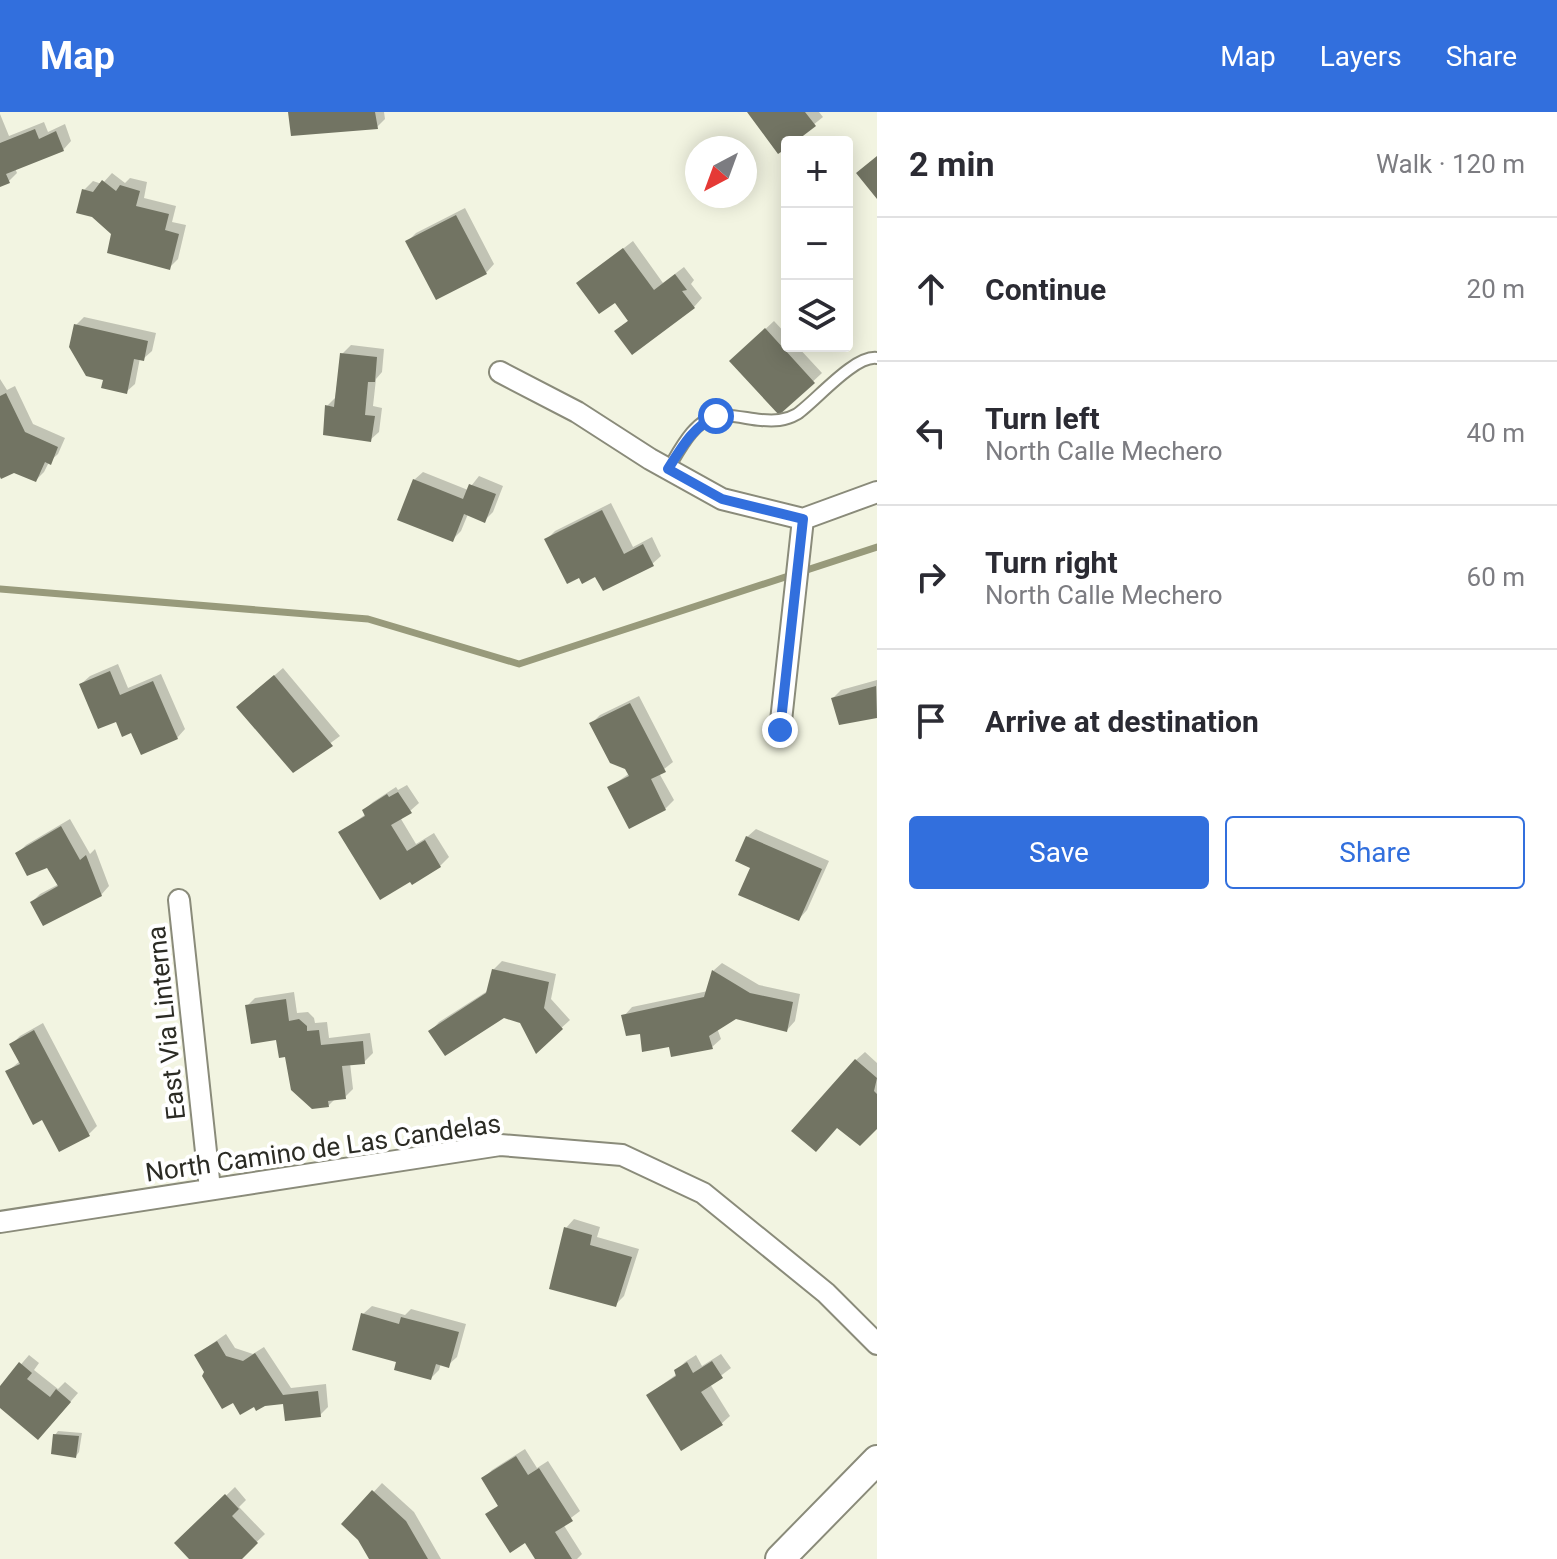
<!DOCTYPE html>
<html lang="en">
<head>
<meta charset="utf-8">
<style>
  :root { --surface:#fff; --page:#f7f7f7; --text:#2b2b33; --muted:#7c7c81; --line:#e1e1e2; --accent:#326fdd }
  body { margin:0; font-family:Roboto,sans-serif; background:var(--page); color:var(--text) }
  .controls { position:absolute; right:24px; top:24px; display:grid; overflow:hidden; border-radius:8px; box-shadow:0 4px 20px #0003 }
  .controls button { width:72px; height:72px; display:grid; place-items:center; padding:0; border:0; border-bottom:2px solid var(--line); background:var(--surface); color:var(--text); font:40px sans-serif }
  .compass { position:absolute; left:685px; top:24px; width:72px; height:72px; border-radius:50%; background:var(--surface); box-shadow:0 4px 20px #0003; rotate:221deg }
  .stop { position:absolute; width:24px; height:24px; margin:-18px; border:6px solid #326fdd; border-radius:50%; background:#fff }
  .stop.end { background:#326fdd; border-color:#fff; box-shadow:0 2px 8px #0008 }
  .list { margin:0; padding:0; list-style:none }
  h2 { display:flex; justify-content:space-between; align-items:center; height:104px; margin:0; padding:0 32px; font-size:34px }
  h2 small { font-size:26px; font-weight:400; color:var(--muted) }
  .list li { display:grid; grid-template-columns:52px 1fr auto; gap:24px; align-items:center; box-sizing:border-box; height:144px; padding:0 32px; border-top:2px solid var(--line) }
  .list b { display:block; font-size:30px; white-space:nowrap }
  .list p { margin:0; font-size:26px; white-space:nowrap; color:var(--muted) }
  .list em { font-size:26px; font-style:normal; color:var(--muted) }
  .actions { display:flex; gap:16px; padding:24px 32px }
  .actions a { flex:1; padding:18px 0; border:2px solid var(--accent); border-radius:8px; text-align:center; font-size:28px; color:var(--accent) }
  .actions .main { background:var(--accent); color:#fff }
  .icon { flex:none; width:44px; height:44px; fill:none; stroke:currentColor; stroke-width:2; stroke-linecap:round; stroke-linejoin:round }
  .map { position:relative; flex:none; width:877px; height:1447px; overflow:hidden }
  header { display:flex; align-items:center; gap:48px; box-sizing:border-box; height:112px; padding:0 40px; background:var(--accent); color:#fff }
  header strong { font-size:38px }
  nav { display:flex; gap:44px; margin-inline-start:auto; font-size:28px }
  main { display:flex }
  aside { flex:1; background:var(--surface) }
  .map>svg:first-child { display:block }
</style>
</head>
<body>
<header>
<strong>Map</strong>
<nav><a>Map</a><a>Layers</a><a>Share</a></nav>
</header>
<main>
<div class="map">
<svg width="877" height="1447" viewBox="0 0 877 1447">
  <rect width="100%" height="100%" fill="#f2f4e1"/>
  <path fill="#0003" d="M 290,0 L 384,0 L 385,7 L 377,15 Z
    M 750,0 L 819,0 L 823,5 L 792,30 L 787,30 L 787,33 Z
    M 0,2 L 9,24 L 44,10 L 48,20 L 65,12 L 71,29 L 63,38 L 15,56 L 17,61 L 9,69 L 0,73 Z
    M 112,61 L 125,71 L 130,66 L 147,70 L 144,86 L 176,94 L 172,110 L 186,113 L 178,147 L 170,155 L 114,121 L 84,78 L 93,69 L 102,72 Z
    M 465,96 L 494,152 L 486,161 L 408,129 L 416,121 Z
    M 633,129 L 663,171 L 684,155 L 694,168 L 691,172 L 702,186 L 694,195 L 616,219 L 630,207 L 615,188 L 579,171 Z
    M 84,205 L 156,221 L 152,239 L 143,247 L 140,246 L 135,272 L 126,280 L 76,213 Z
    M 774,209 L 787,223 L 787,234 L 797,234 L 822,261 L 779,301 L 740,241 Z
    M 351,233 L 384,237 L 382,260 L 376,267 L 373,294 L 382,296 L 379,320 L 370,328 L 327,294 L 335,286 L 342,242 Z
    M 0,267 L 7,278 L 15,274 L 33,312 L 65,326 L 58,342 L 49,350 L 44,360 L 36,368 L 14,358 L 0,360 Z
    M 423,360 L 468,378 L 479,364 L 503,374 L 493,400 L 485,408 L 468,402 L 461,419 L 452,428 L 414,368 Z
    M 611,391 L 633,435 L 652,425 L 661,444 L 652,452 L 596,463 L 547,427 L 555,419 Z
    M 118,552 L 128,576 L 161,562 L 185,617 L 177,626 L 132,619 L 81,572 L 90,564 Z
    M 283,556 L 340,624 L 293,659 L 247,587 Z
    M 877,568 L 877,604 L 840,611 L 833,586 L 841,578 Z
    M 639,584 L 673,650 L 659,661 L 674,688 L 665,697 L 610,675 L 630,661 L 592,611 L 600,603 Z
    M 407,673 L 419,691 L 401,707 L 416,732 L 434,721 L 449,745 L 440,754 L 341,720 L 366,702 L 364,698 L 373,690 L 396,675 L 398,678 Z
    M 70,707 L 90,742 L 95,737 L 109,774 L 101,783 L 32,790 L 40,782 L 59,772 L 48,753 L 18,741 L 26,733 Z
    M 756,717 L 829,749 L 807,798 L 799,807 L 753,754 L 747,725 Z
    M 502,849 L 556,862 L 551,887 L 570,908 L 536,939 L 521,909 L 504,903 L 431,919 L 439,910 L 489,878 L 493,858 Z
    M 722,851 L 759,873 L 800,882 L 795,909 L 787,918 L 736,904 L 717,916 L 721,927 L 712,935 L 670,933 L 641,920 L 624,904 L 632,895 L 708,879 L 713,859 Z
    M 294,880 L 297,901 L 308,900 L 314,906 L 315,911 L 327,910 L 329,926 L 370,921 L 373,941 L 364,950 L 350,951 L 353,977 L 345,985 L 335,987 L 328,994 L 287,942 L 277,926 L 247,894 L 255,886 Z
    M 43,911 L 97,1014 L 89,1022 L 43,1006 L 7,960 L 20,949 L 12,932 L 20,924 Z
    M 865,940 L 877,951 L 877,1014 L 856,948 Z
    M 574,1107 L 600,1115 L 597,1125 L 639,1137 L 624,1184 L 615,1193 L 566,1116 Z
    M 372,1194 L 405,1203 L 411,1197 L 466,1212 L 457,1245 L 448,1253 L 441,1251 L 439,1258 L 431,1266 L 398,1249 L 363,1202 Z
    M 226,1222 L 235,1236 L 253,1242 L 264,1235 L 291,1276 L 326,1272 L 328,1295 L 320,1303 L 284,1290 L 254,1292 L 233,1288 L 207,1260 L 196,1243 Z
    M 721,1242 L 731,1256 L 710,1272 L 730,1304 L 721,1312 L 648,1283 L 677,1262 L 676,1259 L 685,1250 L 696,1243 L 702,1254 Z
    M 29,1243 L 39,1251 L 34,1258 L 58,1277 L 65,1270 L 78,1281 L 47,1317 L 0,1294 L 0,1277 Z
    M 58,1319 L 82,1321 L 79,1340 L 76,1344 L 55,1323 Z
    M 525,1337 L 537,1356 L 548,1349 L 580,1399 L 563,1412 L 582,1442 L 577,1447 L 538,1447 L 526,1429 L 488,1403 L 500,1392 L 483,1367 L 492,1358 Z
    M 382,1371 L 414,1400 L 441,1447 L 371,1447 L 360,1426 L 344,1412 Z
    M 235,1375 L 246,1388 L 239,1395 L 265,1422 L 239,1447 L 192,1447 L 177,1431 Z"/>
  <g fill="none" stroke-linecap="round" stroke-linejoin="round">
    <path stroke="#989a7b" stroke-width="7" d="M 0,477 L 368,507 L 519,552 L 877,435"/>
  </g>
  <path fill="#727463" d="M 288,0 L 375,0 L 378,17 L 291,24 Z
    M 747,0 L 805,0 L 816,14 L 795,30 L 787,30 L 787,36 L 778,42 Z
    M 35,17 L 39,27 L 56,19 L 64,39 L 6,62 L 10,71 L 0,75 L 0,31 Z
    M 877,44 L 877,87 L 856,61 Z
    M 102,68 L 116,79 L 120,73 L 140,79 L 136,94 L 169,102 L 165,118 L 179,122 L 170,158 L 107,141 L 111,122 L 92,105 L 76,101 L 82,77 L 93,80 Z
    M 456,103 L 487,162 L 436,188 L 405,129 Z
    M 623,136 L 654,178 L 675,162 L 687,178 L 682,179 L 695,196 L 632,243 L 614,219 L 628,209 L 615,191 L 599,202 L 576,171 Z
    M 74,212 L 148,229 L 144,249 L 134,247 L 127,282 L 101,276 L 103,268 L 86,264 L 69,235 Z
    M 765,216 L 815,271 L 779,303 L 729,249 Z
    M 340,241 L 377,245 L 375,270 L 368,270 L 365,303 L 375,304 L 371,330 L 323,323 L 325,293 L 334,295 Z
    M 6,281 L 25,320 L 58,335 L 51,353 L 45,350 L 36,370 L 14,361 L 1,367 L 0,365 L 0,284 Z
    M 413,367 L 463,387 L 469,372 L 496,382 L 485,411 L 464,402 L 453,430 L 397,408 Z
    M 602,398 L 624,442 L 643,432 L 654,454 L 603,479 L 595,465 L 582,472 L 579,466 L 567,472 L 544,427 Z
    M 110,559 L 120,583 L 153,569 L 178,627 L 141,643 L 131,621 L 122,625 L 116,610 L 98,617 L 79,572 Z
    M 274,563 L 333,634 L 293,661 L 236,595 Z
    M 876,574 L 877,606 L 839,613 L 831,586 Z
    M 630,591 L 666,660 L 651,667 L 666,698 L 629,717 L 607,675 L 629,664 L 625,657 L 610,651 L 589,611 Z
    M 398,680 L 412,701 L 391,713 L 407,739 L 425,728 L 441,755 L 412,773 L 410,770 L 380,788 L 338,720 L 365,704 L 362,698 L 387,682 L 389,685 Z
    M 61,714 L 80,748 L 86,743 L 102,784 L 43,814 L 30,790 L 58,774 L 47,756 L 27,764 L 15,741 Z
    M 746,724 L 822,757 L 799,809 L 738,783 L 750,756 L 735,749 Z
    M 492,857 L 549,870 L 544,896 L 563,917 L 536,942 L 520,911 L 504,906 L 445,944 L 428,919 L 486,881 Z
    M 712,858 L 750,881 L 793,890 L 787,920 L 736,907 L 709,924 L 713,937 L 671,945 L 669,935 L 642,940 L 640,922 L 626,924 L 621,903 L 704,885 Z
    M 286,887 L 289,909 L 299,907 L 307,914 L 307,919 L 319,918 L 321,933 L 363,929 L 365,952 L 342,954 L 346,987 L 328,989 L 329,995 L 312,997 L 291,978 L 285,945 L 279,946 L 276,928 L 251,932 L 245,893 Z
    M 34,918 L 90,1024 L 59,1040 L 42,1008 L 33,1013 L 5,959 L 20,952 L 9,932 Z
    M 855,947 L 877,966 L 874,979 L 877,982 L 877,1017 L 860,1034 L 837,1016 L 816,1040 L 791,1019 Z
    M 564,1115 L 592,1123 L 590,1133 L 632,1145 L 616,1195 L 549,1177 Z
    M 361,1201 L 399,1212 L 401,1205 L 459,1220 L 449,1256 L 436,1252 L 431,1268 L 394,1258 L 396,1250 L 352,1238 Z
    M 217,1229 L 226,1244 L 243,1249 L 255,1241 L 283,1283 L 318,1279 L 321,1305 L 285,1309 L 283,1292 L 265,1294 L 256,1299 L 254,1295 L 240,1303 L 233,1291 L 222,1297 L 202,1264 L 204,1260 L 194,1243 Z
    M 712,1249 L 723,1266 L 701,1280 L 723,1313 L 681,1339 L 646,1283 L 676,1264 L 674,1258 L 687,1250 L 693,1261 Z
    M 19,1250 L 32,1261 L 27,1267 L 50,1285 L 56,1277 L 71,1290 L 38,1328 L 0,1296 L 0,1274 Z
    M 53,1322 L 79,1324 L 76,1346 L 51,1342 Z
    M 516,1344 L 528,1363 L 539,1356 L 573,1409 L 555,1420 L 572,1447 L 535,1447 L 525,1431 L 510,1441 L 485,1402 L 498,1394 L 481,1366 Z
    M 372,1378 L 406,1409 L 428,1447 L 369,1447 L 358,1428 L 341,1412 Z
    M 225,1382 L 239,1397 L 232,1404 L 258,1431 L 242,1447 L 189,1447 L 174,1431 Z"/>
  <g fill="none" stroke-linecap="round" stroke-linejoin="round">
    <g stroke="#8a8b7a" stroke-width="14">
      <path id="lane" d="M 668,357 C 679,339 694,307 718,304 C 731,302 748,307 761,308 C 774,309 785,309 797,302 C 816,289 854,243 877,246"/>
    </g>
    <g stroke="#8a8b7a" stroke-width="24">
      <path id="street" d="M 500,260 L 577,300 L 650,347 L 722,387 L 803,407 L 877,380
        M 780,618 L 803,407
        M 179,788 L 210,1077
        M 0,1110 L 500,1033 L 622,1043 L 703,1081 L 826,1181 L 877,1232"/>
    </g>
    <g stroke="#8a8b7a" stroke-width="32">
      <path id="secondary" d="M 780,1447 L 877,1348"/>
    </g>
    <use href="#lane" stroke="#fff" stroke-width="10"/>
    <use href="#street" stroke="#fff" stroke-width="20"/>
    <use href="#secondary" stroke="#fff" stroke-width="28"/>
  </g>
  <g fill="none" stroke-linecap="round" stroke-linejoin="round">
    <path stroke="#326fdd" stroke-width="10" d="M 716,304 C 692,316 682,335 668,357 L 722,387 L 803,407 L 780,618"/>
  </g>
  <g text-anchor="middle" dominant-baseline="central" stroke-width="8" stroke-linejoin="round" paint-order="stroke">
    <g font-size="26" fill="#2b2b24" stroke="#fff">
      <text transform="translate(166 911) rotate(-96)">East Via Linterna</text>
      <text transform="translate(323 1036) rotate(-8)">North Camino de Las Candelas</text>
    </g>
  </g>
</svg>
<div class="controls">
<button>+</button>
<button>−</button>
<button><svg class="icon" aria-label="layers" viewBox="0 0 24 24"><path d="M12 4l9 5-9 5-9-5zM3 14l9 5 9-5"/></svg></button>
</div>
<svg class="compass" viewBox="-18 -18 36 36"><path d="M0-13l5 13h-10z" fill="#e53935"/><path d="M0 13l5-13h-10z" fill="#7c7c81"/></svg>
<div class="stop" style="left:716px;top:304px"></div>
<div class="stop end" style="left:780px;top:618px"></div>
</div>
<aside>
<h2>2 min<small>Walk · 120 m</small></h2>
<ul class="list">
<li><svg class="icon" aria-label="ahead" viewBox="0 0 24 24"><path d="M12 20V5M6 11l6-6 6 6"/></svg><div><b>Continue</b></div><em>20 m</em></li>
<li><svg class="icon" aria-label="left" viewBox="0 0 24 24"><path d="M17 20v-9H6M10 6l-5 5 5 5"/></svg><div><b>Turn left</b><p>North Calle Mechero</p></div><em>40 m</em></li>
<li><svg class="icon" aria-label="right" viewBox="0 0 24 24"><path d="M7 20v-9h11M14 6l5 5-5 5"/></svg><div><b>Turn right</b><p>North Calle Mechero</p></div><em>60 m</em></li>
<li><svg class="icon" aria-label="arrive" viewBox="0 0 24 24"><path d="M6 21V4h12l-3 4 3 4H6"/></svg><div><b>Arrive at destination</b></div></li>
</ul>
<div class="actions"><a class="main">Save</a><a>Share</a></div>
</aside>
</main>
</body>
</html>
